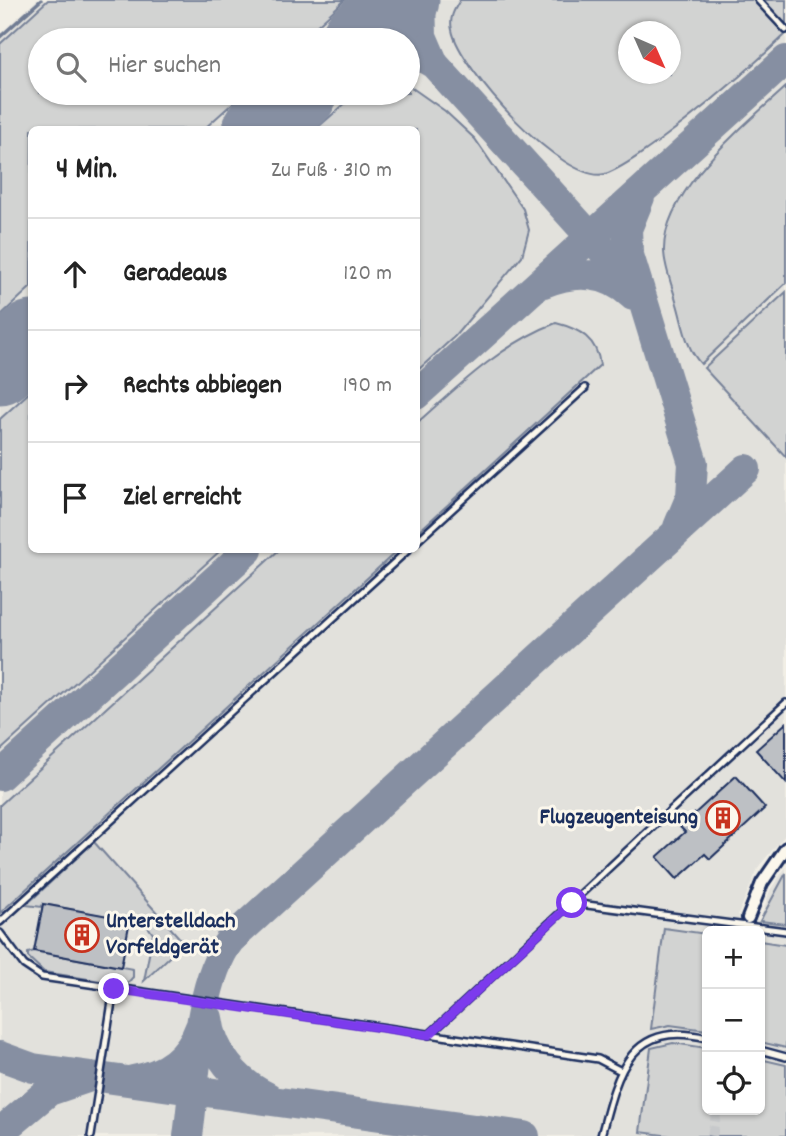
<!DOCTYPE html>
<html lang="de">
<head>
<meta charset="utf-8">
<style>
  :root { --surface:#fff; --page:#f2f2f2; --text:#222; --muted:#767676; --line:#e0e0e0 }
  body { margin:0; font-family:Dekko,sans-serif; background:var(--page); color:var(--text) }
  .controls { position:absolute; right:21px; bottom:21px; display:grid; overflow:hidden; border-radius:10px; box-shadow:0 2px 5px #0004 }
  .controls button { width:63px; height:63px; display:grid; place-items:center; padding:0; border:0; border-bottom:2px solid var(--line); background:var(--surface); color:var(--text); font:35px sans-serif }
  .compass { position:absolute; left:618px; top:21px; width:63px; height:63px; border-radius:50%; background:var(--surface); box-shadow:0 2px 5px #0004; rotate:135deg }
  .stop { position:absolute; width:21px; height:21px; margin:-16px; border:5px solid #7c3aed; border-radius:50%; background:#fff }
  .stop.end { background:#7c3aed; border-color:#fff; box-shadow:0 2px 7px #0008 }
  .list { margin:0; padding:0; list-style:none }
  h2 { display:flex; justify-content:space-between; align-items:center; height:91px; margin:0; padding:0 28px; font-size:30px }
  h2 small { font-size:23px; font-weight:400; color:var(--muted) }
  .list li { display:grid; grid-template-columns:46px 1fr auto; gap:21px; align-items:center; box-sizing:border-box; height:112px; padding:0 28px; border-top:2px solid var(--line) }
  .list b { display:block; font-size:26px; white-space:nowrap }
  .list em { font-size:23px; font-style:normal; color:var(--muted) }
  .icon { flex:none; width:38px; height:38px; fill:none; stroke:currentColor; stroke-width:2; stroke-linecap:round; stroke-linejoin:round }
  .map { position:relative; flex:none; width:786px; height:1136px; overflow:hidden }
  .search { position:absolute; background:var(--surface); box-shadow:0 2px 5px #0004; left:28px; top:28px; width:392px; height:77px; display:flex; align-items:center; gap:18px; box-sizing:border-box; padding:0 24px; border-radius:38px; color:var(--muted); font-size:26px }
  .panel { position:absolute; background:var(--surface); box-shadow:0 2px 5px #0004; left:28px; top:126px; width:392px; height:427px; border-radius:10px }
  .map>svg:first-child { display:block }
</style>
</head>
<body>
<div class="map">
<svg width="786" height="1136" viewBox="0 0 786 1136">
  <rect width="100%" height="100%" fill="#f2efe6"/>
  <filter id="ink" filterUnits="userSpaceOnUse"><feTurbulence type="fractalNoise" baseFrequency=".0143" numOctaves="2"/><feDisplacementMap in="SourceGraphic" scale="14" xChannelSelector="R" yChannelSelector="G"/><feConvolveMatrix kernelMatrix="1 2 1 2 8 2 1 2 1" color-interpolation-filters="sRGB"/></filter>
  <g filter="url(#ink)">
    <path fill="#e2e1dc" fill-rule="evenodd" d="M 37,0 L 786,0 L 786,834 L 759,866 L 738,915 L 760,921 L 770,890 L 786,867 L 786,1136 L 0,1136 L 0,34 ZM 628,32 L 670,32 L 670,74 L 628,74 ZM 40,40 L 408,40 L 408,93 L 40,93 ZM 32,130 L 416,130 L 416,550 L 32,550 ZM 707,931 L 760,931 L 760,1110 L 707,1110 Z"/>
    <path fill="#d2d3d2" stroke="#768198" stroke-width="2" fill-rule="evenodd" d="M 48,0 L 345,0 L 301,40 L 40,40 L 40,93 L 244,93 L 204,129 L 32,130 L 31,287 L 0,316 L 0,44 Z
      M 460,0 L 786,0 L 786,34 C 744,74 702,110 655,144 C 640,154 623,168 605,174 C 564,185 459,68 452,30 C 449,18 454,10 460,0 ZM 628,32 L 670,32 L 670,74 L 628,74 Z
      M 408,85 L 445,111 L 475,139 L 523,209 L 529,230 L 522,256 L 455,336 L 417,371 L 416,130 L 316,129 L 357,93 L 408,93 Z
      M 786,87 L 786,283 L 701,364 C 686,349 683,324 677,304 C 673,288 665,269 664,252 C 662,191 745,125 786,87 Z
      M 786,292 L 786,457 L 704,368 Z
      M 556,323 C 580,329 597,339 600,365 L 417,533 L 417,423 C 458,386 503,343 556,323 Z
      M 31,391 L 32,550 L 221,550 L 0,751 L 0,419 Z
      M 279,550 L 398,550 L 0,913 L 0,805 Z
      M 94,842 L 184,943 L 144,981 L 153,934 L 146,924 L 43,904 L 42,907 L 26,905 Z
      M 786,873 L 786,924 L 760,921 Z
      M 664,928 L 707,934 L 707,1030 L 670,1025 L 651,1029 Z
      M 760,941 L 786,945 L 786,1048 L 760,1042 Z
      M 34,951 L 133,969 L 133,977 L 126,985 L 44,972 L 28,957 L 28,953 Z
      M 673,1043 L 707,1048 L 707,1110 L 760,1110 L 760,1059 L 786,1065 L 786,1136 L 671,1136 L 640,1132 L 651,1048 Z"/>
    <g fill="none" stroke-linecap="round" stroke-linejoin="round">
      <path stroke="#707b93" stroke-width="3.5" d="M 0,37 L 41,0"/>
      <path stroke="#868fa2" stroke-width="30" d="M 421,0 L 422,36 L 434,64
        M 408,49 L 434,64 L 635,286
        M 640,197 L 627,229 L 628,252 L 693,463 L 691,496 L 678,527
        M 544,283 C 575,270 608,271 633,296
        M 416,395 L 786,60
        M 0,776 L 248,550
        M 208,1018 C 212,1053 236,1082 268,1097
        M 0,1056 L 33,1068 L 525,1136
        M 133,1080 C 164,1075 189,1058 200,1027
        M 0,1132 L 49,1091 L 87,1078
        M 188,1136 C 196,1080 197,984 230,940 L 746,469"/>
      <path stroke="#868fa2" stroke-width="75" d="M 358,40 L 402,0
        M 260,130 L 300,93
        M 0,367 L 32,338"/>
    </g>
    <path fill="#bdc0c4" stroke="#1b2f5e" stroke-width="2" d="M 786,723 L 786,783 L 756,750 Z
      M 736,776 L 765,808 L 710,859 L 705,854 L 677,879 L 657,857 L 685,832 L 680,827 Z
      M 43,904 L 130,920 L 121,967 L 34,951 Z"/>
    <g fill="none" stroke-linecap="round" stroke-linejoin="round">
      <path stroke="#c7c9cb" stroke-width="10" stroke-dasharray="10 5" stroke-linecap="butt" d="M 712,1136 L 717,1110"/>
      <g stroke="#1b2f5e" stroke-width="10">
        <path id="service" d="M 758,0 L 786,30
          M 416,542 L 585,388
          M 572,903 L 786,931
          M 0,922 L 408,550
          M 0,933 L 24,965 L 42,977 L 598,1059 L 621,1071
          M 429,1035 L 786,703
          M 760,1050 L 786,1057
          M 91,1136 L 114,989
          M 601,1136 C 617,1074 629,1019 707,1038"/>
      </g>
      <g stroke="#1b2f5e" stroke-width="16">
        <path id="minor" d="M 748,918 L 762,883 L 786,848"/>
      </g>
      <use href="#service" stroke="#fbf7ec" stroke-width="5"/>
      <use href="#minor" stroke="#fbf7ec" stroke-width="10"/>
    </g>
  </g>
  <g fill="none" stroke-linecap="round" stroke-linejoin="round" filter="url(#ink)">
    <path stroke="#7c3aed" stroke-width="9" d="M 114,989 L 429,1035 L 572,903"/>
  </g>
  <defs>
    <g id="building-ring" transform="scale(1.75)"><circle r="9.5" fill="#fbf7ec" stroke="#c8321e" stroke-width="1.5"/><path d="M-4-6H4V6H1V3H-1V6H-4ZM-2.5-4.3h1.7v1.8h-1.7ZM.8-4.3h1.7v1.8H.8ZM-2.5-1h1.7V.8h-1.7ZM.8-1h1.7V.8H.8Z" fill="#c8321e"/></g>
  </defs>
  <g fill-rule="evenodd">
    <use href="#building-ring" x="723" y="818"/>
    <use href="#building-ring" x="82" y="935"/>
  </g>
  <g text-anchor="middle" dominant-baseline="central" stroke-width="6" stroke-linejoin="round" paint-order="stroke">
    <g font-size="23" font-weight="bold" fill="#1b2f5e" stroke="#fbf7ec" text-anchor="end">
      <text x="698" y="818">Flugzeugenteisung</text>
      <text x="106" y="922" text-anchor="start">Unterstelldach<tspan x="106" dy="26">Vorfeldgerät</tspan></text>
    </g>
  </g>
</svg>
<div class="controls">
<button>+</button>
<button>−</button>
<button><svg class="icon" aria-label="locate" viewBox="0 0 24 24"><circle cx="12" cy="12" r="6"/><path d="M12 2v4M12 18v4M2 12h4M18 12h4"/></svg></button>
</div>
<svg class="compass" viewBox="-18 -18 36 36"><path d="M0-13l5 13h-10z" fill="#e53935"/><path d="M0 13l5-13h-10z" fill="#767676"/></svg>
<div class="stop" style="left:572px;top:903px"></div>
<div class="stop end" style="left:114px;top:989px"></div>
<div class="search"><svg class="icon" aria-label="search" viewBox="0 0 24 24"><circle cx="10" cy="10" r="6"/><path d="M15 15l6 6"/></svg>Hier suchen</div>
<section class="panel">
<h2>4 Min.<small>Zu Fuß · 310 m</small></h2>
<ul class="list">
<li><svg class="icon" aria-label="ahead" viewBox="0 0 24 24"><path d="M12 20V5M6 11l6-6 6 6"/></svg><div><b>Geradeaus</b></div><em>120 m</em></li>
<li><svg class="icon" aria-label="right" viewBox="0 0 24 24"><path d="M7 20v-9h11M14 6l5 5-5 5"/></svg><div><b>Rechts abbiegen</b></div><em>190 m</em></li>
<li><svg class="icon" aria-label="arrive" viewBox="0 0 24 24"><path d="M6 21V4h12l-3 4 3 4H6"/></svg><div><b>Ziel erreicht</b></div></li>
</ul>
</section>
</div>
</body>
</html>
